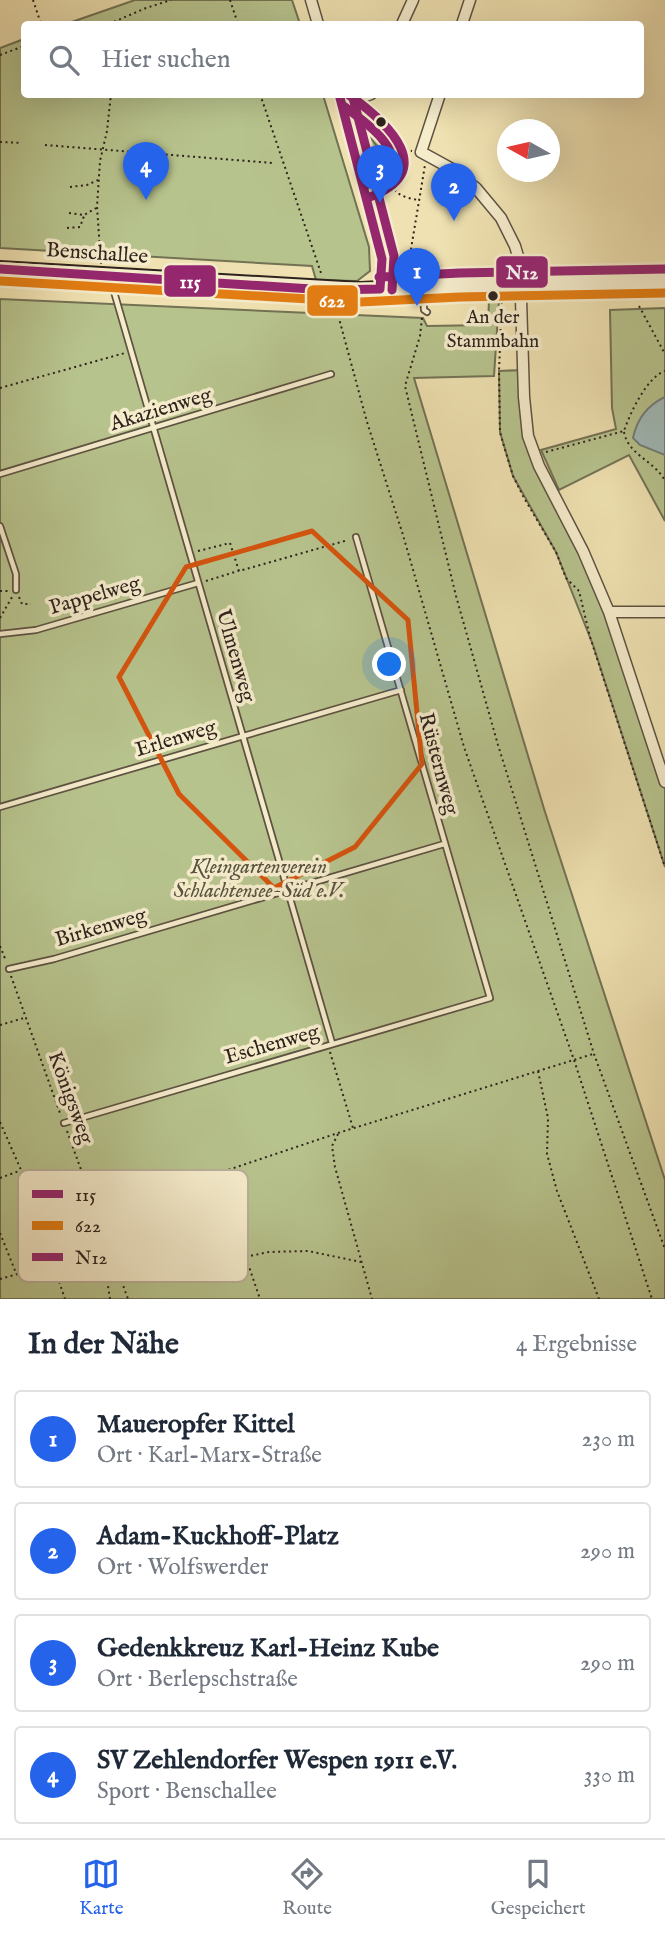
<!DOCTYPE html>
<html lang="de">
<head>
<meta charset="utf-8">
<style>
  :root { --surface:#fff; --page:#f6f6f7; --text:#1f2937; --muted:#747a83; --line:#e0e1e3; --accent:#2563eb }
  body { margin:0; font-family:"IM FELL English",serif; background:var(--page); color:var(--text) }
  .compass { position:absolute; left:497px; top:119px; width:63px; height:63px; border-radius:50%; background:var(--surface); box-shadow:0 7px 28px #0002; rotate:278deg }
  .you { position:absolute; left:390px; top:665px; width:24px; height:24px; margin:-18px; border:5px solid #fff; border-radius:50%; background:#1a73e8; box-shadow:0 0 0 10px #1a73e833 }
  .badge { display:grid; place-items:center; width:46px; height:46px; border-radius:50%; background:var(--accent); color:#fff; font-size:23px; font-weight:700 }
  .pin { position:absolute; translate:-50% -58px; filter:drop-shadow(0 2px 4px #0008) }
  .pin::after { content:''; position:absolute; top:37px; width:24px; height:21px; background:inherit; clip-path:polygon(0 0,100% 0,50% 100%) }
  .list { margin:0; padding:0; list-style:none }
  h2 { display:flex; justify-content:space-between; align-items:center; height:91px; margin:0; padding:0 28px; font-size:30px }
  h2 small { font-size:23px; font-weight:400; color:var(--muted) }
  .list li { display:grid; grid-template-columns:46px 1fr auto; gap:21px; align-items:center; box-sizing:border-box; height:98px; margin:0 14px 14px; padding:0 14px; border:2px solid var(--line); border-radius:7px }
  .list b { display:block; font-size:26px; white-space:nowrap }
  .list p { margin:0; font-size:23px; white-space:nowrap; color:var(--muted) }
  .list em { font-size:23px; font-style:normal; color:var(--muted) }
  .icon { flex:none; width:38px; height:38px; fill:none; stroke:currentColor; stroke-width:2; stroke-linecap:round; stroke-linejoin:round }
  .map { position:relative; flex:none; width:665px; height:1299px; overflow:hidden }
  .search { position:absolute; background:var(--surface); box-shadow:0 7px 28px #0002; left:21px; right:21px; top:21px; height:77px; display:flex; align-items:center; gap:18px; box-sizing:border-box; padding:0 24px; border-radius:7px; color:var(--muted); font-size:26px }
  .sheet { height:539px; background:var(--surface) }
  nav { display:flex; justify-content:space-around; align-items:center; box-sizing:border-box; height:98px; border-top:2px solid var(--line); background:var(--surface); font-size:19px; color:var(--muted) }
  nav a { display:grid; justify-items:center; gap:4px }
  nav .on { color:var(--accent) }
  .map>svg:first-child { display:block }
</style>
</head>
<body>
<div class="map">
<svg width="665" height="1299" viewBox="0 0 665 1299">
  <rect width="100%" height="100%" fill="#efe1b1"/>
  <filter id="stains"><feTurbulence type="fractalNoise" baseFrequency=".00286" numOctaves="4"/><feColorMatrix values="0 0 0 0 .2 0 0 0 0 .09 0 0 0 0 .02 0 0 0 .5 -.17"/></filter>
  <radialGradient id="worn" r=".72"><stop offset=".6" stop-color="#630" stop-opacity="0"/><stop offset="1" stop-color="#630" stop-opacity=".3"/></radialGradient>
  <path fill="#b7c38d" stroke="#727255" stroke-width="2" d="M 135,0 L 292,0 L 300,24 L 66,24 Z
    M 24,39 L 24,94 L 323,95 L 369,247 L 370,271 L 357,281 L 316,280 L 312,266 L 0,248 L 0,48 Z
    M 363,131 L 367,133 L 385,157 L 386,165 L 380,172 L 371,172 L 365,166 L 357,136 Z
    M 0,299 L 423,318 L 427,326 L 488,325 L 489,300 L 499,300 L 494,376 L 414,378 L 545,812 L 665,1180 L 665,1299 L 0,1299 Z
    M 665,308 L 665,521 L 629,455 L 559,490 L 541,450 L 616,429 L 612,408 L 610,310 Z
    M 523,370 L 528,436 L 583,551 L 665,782 L 665,867 L 593,645 L 556,552 L 513,476 L 500,432 L 499,371 Z"/>
  <path fill="#a0bab8" stroke="#727d7a" stroke-width="2" d="M 665,397 L 665,455 L 640,445 L 633,438 C 637,419 648,405 665,397 Z"/>
  <g fill="none" stroke-linecap="round" stroke-linejoin="round">
    <g stroke="#5e5242" stroke-width="8">
      <path id="lane" d="M 110,278 L 332,1043
        M 423,290 L 424,310 L 427,312
        M 0,474 L 331,374
        M 0,526 L 16,574 L 16,590
        M 0,634 L 36,630 L 198,583
        M 0,807 L 401,690
        M 9,969 L 54,959 L 444,844
        M 64,1123 L 490,998 L 356,537"/>
    </g>
    <g stroke="#5e5242" stroke-width="13">
      <path id="street" d="M 311,0 L 318,24
        M 402,24 L 413,0
        M 462,24 L 470,0
        M 339,94 L 376,233 L 382,259 L 380,289
        M 440,94 L 421,152 L 452,169 L 476,188 L 501,218 L 515,246 L 524,277 L 521,299 L 524,397 L 528,436 L 539,466 L 583,551 L 609,612 L 665,782
        M 342,105 C 357,116 407,151 388,174 C 383,180 371,183 363,186
        M 342,105 L 371,94
        M 609,612 L 665,612"/>
    </g>
    <g stroke="#2e221d" stroke-width="18">
      <path id="secondary" d="M 0,269 L 361,290 L 460,285 L 665,281"/>
    </g>
    <path stroke="#2e221d" stroke-width="2" stroke-dasharray="2 3.5" stroke-linecap="butt" d="M 33,0 L 41,24
      M 230,0 L 238,24
      M 109,24 L 146,8 L 171,0
      M 0,55 L 24,46
      M 260,94 L 322,276
      M 66,98 L 67,94
      M 0,142 L 22,143
      M 45,145 L 273,163
      M 400,149 L 412,151
      M 392,185 C 396,196 408,198 418,200
      M 70,187 L 87,185 L 98,180
      M 69,213 L 84,215 L 96,208
      M 67,228 L 80,227 L 84,216
      M 101,264 L 97,207 L 100,161 L 107,131 L 111,94
      M 395,276 L 392,270 L 403,261 L 409,261 L 425,165
      M 502,296 L 499,371 L 500,432 L 503,443 L 513,476 L 524,498 L 556,552 L 566,578 L 579,591 L 590,637 L 665,867
      M 334,300 L 367,422 L 403,535 L 464,747 L 574,1060 L 652,1299
      M 639,306 L 665,354
      M 422,318 L 420,336 L 405,386 L 456,596 L 498,745 L 594,1054 L 665,1249
      M 0,388 L 125,353
      M 624,432 C 628,455 655,461 665,481
      M 546,452 L 624,431 C 630,413 647,377 665,371
      M 198,551 L 230,543 L 239,571 L 348,540
      M 206,581 L 238,571
      M 0,591 L 9,591
      M 19,597 L 22,604 L 31,604
      M 0,618 L 12,597
      M 0,946 L 6,961
      M 11,976 L 61,1116
      M 0,1025 L 24,1018
      M 330,1052 L 353,1128
      M 538,1071 L 548,1118 L 547,1154 L 557,1191 L 599,1299
      M 0,1122 L 21,1170 L 65,1299
      M 67,1131 L 128,1299
      M 338,1134 L 332,1146 L 335,1167 L 372,1299
      M 0,1178 L 19,1171
      M 154,1224 L 207,1177 L 338,1133 L 593,1054
      M 103,1226 L 154,1224 L 245,1257 L 269,1252 L 308,1251 L 361,1262
      M 0,1233 L 16,1273
      M 246,1258 L 260,1299
      M 0,1279 L 53,1264
      M 110,1299 L 108,1286 L 111,1254"/>
    <use href="#lane" stroke="#f5eccc" stroke-width="4.5"/>
    <use href="#street" stroke="#f5eccc" stroke-width="10"/>
    <use href="#secondary" stroke="#f5eccc" stroke-width="14"/>
    <g stroke="#f5eccc" stroke-width="14">
      <path id="bus-1" d="M 339,94 L 382,259 L 380,289
        M 342,105 C 372,127 425,164 363,186
        M 0,269 L 327,290 L 380,289"/>
    </g>
    <g stroke="#f5eccc" stroke-width="14">
      <path id="bus-2" d="M 0,281 L 360,302 L 460,297 L 665,293"/>
    </g>
    <g stroke="#f5eccc" stroke-width="14">
      <path id="bus-3" d="M 352,94 L 394,256 L 392,290
        M 349,95 C 388,123 441,172 367,198
        M 379,277 L 460,273 L 665,269"/>
    </g>
    <use href="#bus-1" stroke="#95276e" stroke-width="9"/>
    <use href="#bus-2" stroke="#e27d13" stroke-width="9"/>
    <use href="#bus-3" stroke="#95276e" stroke-width="9"/>
  </g>
  <path fill="none" stroke="#d5540e" stroke-width="5" stroke-linejoin="round" d="M 312,531 L 408,620 L 422,764 L 355,847 L 274,888 L 179,794 L 119,677 L 186,567 Z"/>
  <g fill="#2e221d" stroke="#f5eccc" stroke-width="2.5">
    <circle cx="381" cy="122" r="6"/>
    <circle cx="493" cy="296" r="6"/>
  </g>
  <g text-anchor="middle" dominant-baseline="central" stroke-width="7" stroke-linejoin="round" paint-order="stroke">
    <g font-size="19" fill="#2e221d" stroke="#f5eccc">
      <text x="493" y="318">An der<tspan x="493" dy="24">Stammbahn</tspan></text>
    </g>
    <g font-size="21" fill="#2e221d" stroke="#f5eccc">
      <text transform="translate(97 254) rotate(4)">Benschallee</text>
      <text transform="translate(161 410) rotate(-17)">Akazienweg</text>
      <text transform="translate(95 596) rotate(-16)">Pappelweg</text>
      <text transform="translate(235 656) rotate(74)">Ulmenweg</text>
      <text transform="translate(176 739) rotate(-17)">Erlenweg</text>
      <text transform="translate(438 764) rotate(75)">Rüsternweg</text>
      <text transform="translate(101 928) rotate(-16)">Birkenweg</text>
      <text transform="translate(272 1045) rotate(-16)">Eschenweg</text>
      <text transform="translate(70 1098) rotate(70)">Königsweg</text>
    </g>
    <g font-size="21" font-style="italic" fill="#57523f" stroke="#f5eccc">
      <text x="259" y="867">Kleingartenverein<tspan x="259" dy="24">Schlachtensee-Süd e.V.</tspan></text>
    </g>
  </g>
  <rect x="18" y="1170" width="230" height="112" rx="10" fill="#f5eccc" stroke="#b9af98" stroke-width="2"/>
  <rect x="32" y="1190" width="31" height="8" fill="#95276e"/>
  <rect x="32" y="1221" width="31" height="9" fill="#e27d13"/>
  <rect x="32" y="1253" width="31" height="8" fill="#95276e"/>
  <g font-size="19" fill="#2e221d">
    <text x="75" y="1201">115</text>
    <text x="75" y="1232">622</text>
    <text x="75" y="1264">N12</text>
  </g>
  <g stroke="#f5eccc" stroke-width="2.5">
    <rect x="495" y="255" width="54" height="34" rx="7" fill="#95276e"/>
    <rect x="163" y="264" width="54" height="34" rx="7" fill="#95276e"/>
    <rect x="306" y="284" width="53" height="33" rx="7" fill="#e27d13"/>
  </g>
  <g font-size="19" text-anchor="middle" font-weight="bold" fill="#fff">
    <text x="522" y="279">N12</text>
    <text x="190" y="288">115</text>
    <text x="332" y="307">622</text>
  </g>
  <rect width="100%" height="100%" filter="url(#stains)"/>
  <rect width="100%" height="100%" fill="url(#worn)"/>
</svg>
<svg class="compass" viewBox="-18 -18 36 36"><path d="M0-13l5 13h-10z" fill="#e53935"/><path d="M0 13l5-13h-10z" fill="#747a83"/></svg>
<div class="you"></div>
<div class="pin badge" style="left:417px;top:306px">1</div>
<div class="pin badge" style="left:454px;top:221px">2</div>
<div class="pin badge" style="left:380px;top:203px">3</div>
<div class="pin badge" style="left:146px;top:200px">4</div>
<div class="search"><svg class="icon" aria-label="search" viewBox="0 0 24 24"><circle cx="10" cy="10" r="6"/><path d="M15 15l6 6"/></svg>Hier suchen</div>
</div>
<section class="sheet">
<h2>In der Nähe<small>4 Ergebnisse</small></h2>
<ul class="list">
<li><span class="badge">1</span><div><b>Maueropfer Kittel</b><p>Ort · Karl-Marx-Straße</p></div><em>230 m</em></li>
<li><span class="badge">2</span><div><b>Adam-Kuckhoff-Platz</b><p>Ort · Wolfswerder</p></div><em>290 m</em></li>
<li><span class="badge">3</span><div><b>Gedenkkreuz Karl-Heinz Kube</b><p>Ort · Berlepschstraße</p></div><em>290 m</em></li>
<li><span class="badge">4</span><div><b>SV Zehlendorfer Wespen 1911 e.V.</b><p>Sport · Benschallee</p></div><em>330 m</em></li>
</ul>
</section>
<nav>
<a class="on"><svg class="icon" aria-label="map" viewBox="0 0 24 24"><path d="M3 6l6-2 6 2 6-2v14l-6 2-6-2-6 2zM9 4v14M15 6v14"/></svg>Karte</a>
<a><svg class="icon" aria-label="directions" viewBox="0 0 24 24"><path d="M12 3l9 9-9 9-9-9zM9 14v-3h6M13 9l2 2-2 2"/></svg>Route</a>
<a><svg class="icon" aria-label="saved" viewBox="0 0 24 24"><path d="M7 4h10v16l-5-4-5 4z"/></svg>Gespeichert</a>
</nav>
</body>
</html>
